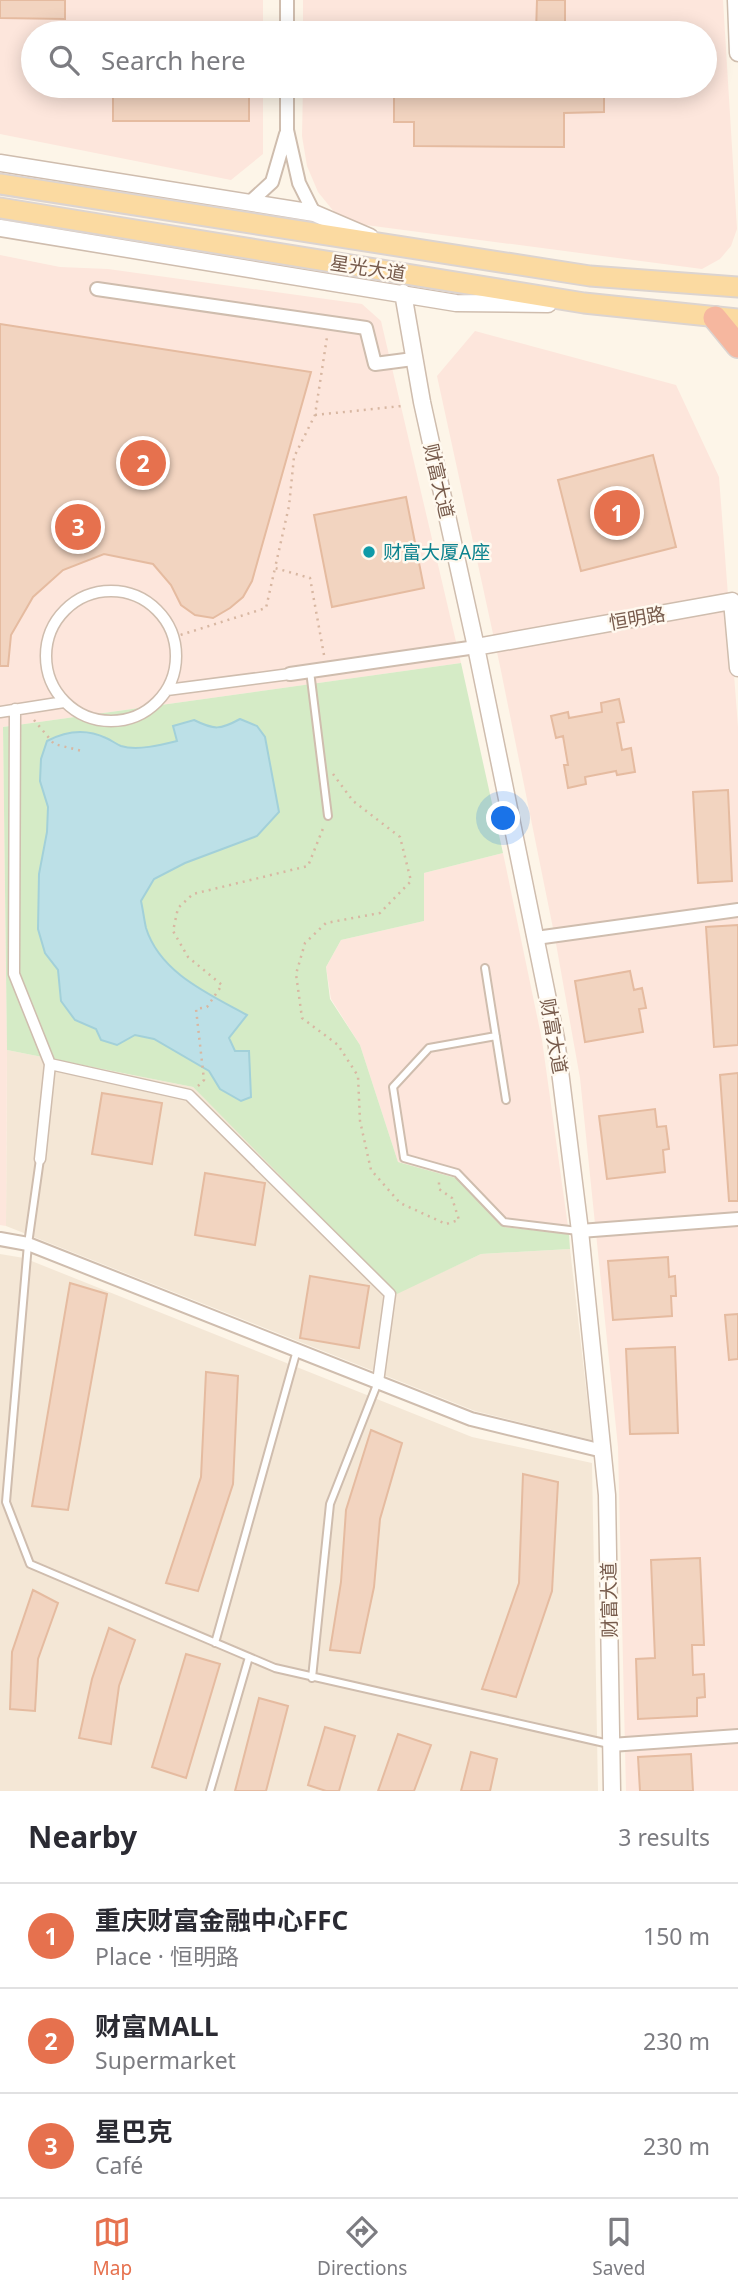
<!DOCTYPE html>
<html lang="en">
<head>
<meta charset="utf-8">
<style>
  :root { --surface:#fff; --page:#f7f7f7; --text:#2b2b33; --muted:#7c7c81; --line:#e1e1e2; --accent:#e6714e }
  body { margin:0; font-family:"Noto Sans","Noto Sans SC",sans-serif; background:var(--page); color:var(--text) }
  .you { position:absolute; left:504px; top:819px; width:24px; height:24px; margin:-18px; border:5px solid #fff; border-radius:50%; background:#1a73e8; box-shadow:0 0 0 10px #1a73e833 }
  .badge { display:grid; place-items:center; width:46px; height:46px; border-radius:50%; background:var(--accent); color:#fff; font-size:23px; font-weight:700 }
  .pin { position:absolute; translate:-50% -50%; border:4px solid #fff; box-shadow:0 2px 7px #0006 }
  .list { margin:0; padding:0; list-style:none }
  h2 { display:flex; justify-content:space-between; align-items:center; height:91px; margin:0; padding:0 28px; font-size:30px }
  h2 small { font-size:23px; font-weight:400; color:var(--muted) }
  .list li { display:grid; grid-template-columns:46px 1fr auto; gap:21px; align-items:center; box-sizing:border-box; height:105px; padding:0 28px; border-top:2px solid var(--line) }
  .list b { display:block; font-size:26px; white-space:nowrap }
  .list p { margin:0; font-size:23px; white-space:nowrap; color:var(--muted) }
  .list em { font-size:23px; font-style:normal; color:var(--muted) }
  .icon { flex:none; width:38px; height:38px; fill:none; stroke:currentColor; stroke-width:2; stroke-linecap:round; stroke-linejoin:round }
  .map { position:relative; flex:none; width:738px; height:1791px; overflow:hidden }
  .search { position:absolute; background:var(--surface); box-shadow:0 4px 18px #0003; left:21px; right:21px; top:21px; height:77px; display:flex; align-items:center; gap:18px; box-sizing:border-box; padding:0 24px; border-radius:38px; color:var(--muted); font-size:26px }
  .sheet { height:406px; background:var(--surface) }
  nav { display:flex; justify-content:space-around; align-items:center; box-sizing:border-box; height:98px; border-top:2px solid var(--line); background:var(--surface); font-size:19px; color:var(--muted) }
  nav a { display:grid; justify-items:center; gap:4px }
  nav .on { color:var(--accent) }
  .map>svg:first-child { display:block }
</style>
</head>
<body>
<div class="map">
<svg width="738" height="1791" viewBox="0 0 738 1791">
  <rect width="100%" height="100%" fill="#fdf5e8"/>
  <path fill="#f4e7d6" d="M 7,1050 L 193,1087 L 397,1293 L 481,1254 L 570,1249 L 592,1440 L 475,1411 L 6,1226 Z
    M 0,1254 L 24,1258 L 472,1437 L 592,1463 L 598,1791 L 0,1791 Z"/>
  <path fill="#fde6dc" d="M 0,0 L 263,0 L 263,33 L 33,33 L 33,86 L 263,86 L 263,154 L 231,180 L 0,134 Z
    M 303,0 L 723,0 L 737,229 L 731,246 L 720,259 L 702,269 L 358,224 L 335,213 L 318,192 L 307,166 L 302,136 L 303,86 L 705,86 L 705,33 L 303,33 Z
    M 0,255 L 60,267 L 108,269 L 362,304 L 381,321 L 461,663 L 3,727 L 7,1050 L 6,1226 L 0,1225 Z
    M 475,331 L 676,385 L 719,477 L 738,727 L 738,1791 L 626,1791 L 618,1447 L 580,1078 L 555,938 L 500,666 L 437,376 Z
    M 503,853 L 542,1040 L 569,1234 L 504,1227 L 456,1178 L 398,1162 L 360,1045 L 331,999 L 326,967 L 341,940 L 424,921 L 424,873 Z"/>
  <path fill="#d5ebc6" d="M 461,663 L 503,853 L 424,873 L 424,921 L 341,940 L 326,967 L 330,999 L 360,1045 L 398,1162 L 456,1178 L 504,1227 L 569,1234 L 570,1249 L 481,1254 L 397,1294 L 193,1087 L 7,1050 L 3,727 Z"/>
  <path fill="#bce0e7" stroke="#a2d0d9" stroke-width="2" d="M 240,719 L 257,726 L 265,737 L 279,812 L 257,836 L 185,863 L 154,879 L 141,901 C 143,910 144,919 146,928 C 160,973 209,994 247,1015 L 229,1038 L 235,1051 L 249,1051 L 251,1097 L 241,1101 L 220,1089 L 209,1071 L 154,1039 L 135,1035 L 117,1045 L 101,1040 L 96,1029 L 75,1020 L 61,1001 L 58,970 L 45,953 L 38,929 L 39,874 L 47,832 L 48,807 L 40,781 L 41,759 L 47,741 C 66,731 85,728 106,738 C 111,740 116,744 121,746 C 137,751 161,745 177,741 L 173,726 L 194,720 C 214,730 220,730 240,719 Z"/>
  <path fill="#f2d4c0" stroke="#e5bba0" stroke-width="2" d="M 0,0 L 65,0 L 65,19 L 0,18 Z
    M 537,0 L 565,0 L 565,33 L 536,33 Z
    M 113,86 L 249,86 L 249,121 L 113,121 Z
    M 394,86 L 604,86 L 604,112 L 564,113 L 564,147 L 414,146 L 414,122 L 394,122 Z
    M 0,324 L 311,372 L 252,581 L 243,597 L 230,608 L 213,618 L 195,615 L 181,605 L 171,585 L 153,564 L 104,554 L 63,570 L 33,597 L 11,635 L 8,666 L 0,666 Z
    M 653,455 L 676,547 L 581,571 L 558,480 Z
    M 406,497 L 424,588 L 332,607 L 314,515 Z
    M 619,699 L 624,722 L 617,723 L 622,750 L 631,748 L 635,772 L 617,775 L 616,771 L 585,777 L 586,784 L 568,788 L 564,765 L 568,765 L 563,736 L 556,738 L 551,716 L 568,712 L 569,718 L 602,712 L 601,703 Z
    M 728,790 L 732,881 L 698,883 L 693,792 Z
    M 738,925 L 738,1045 L 714,1047 L 706,927 Z
    M 630,971 L 634,990 L 642,988 L 646,1008 L 639,1009 L 643,1032 L 585,1042 L 575,981 Z
    M 738,1073 L 738,1201 L 729,1201 L 720,1075 Z
    M 102,1093 L 162,1103 L 152,1164 L 92,1154 Z
    M 655,1109 L 657,1127 L 666,1126 L 669,1149 L 663,1150 L 665,1172 L 607,1179 L 599,1116 Z
    M 205,1173 L 265,1183 L 255,1245 L 195,1235 Z
    M 668,1257 L 669,1277 L 675,1276 L 676,1296 L 671,1296 L 672,1316 L 613,1320 L 608,1261 Z
    M 310,1276 L 369,1286 L 359,1348 L 300,1338 Z
    M 70,1283 L 107,1294 L 68,1510 L 32,1506 Z
    M 738,1314 L 738,1359 L 729,1360 L 725,1315 Z
    M 675,1347 L 678,1433 L 630,1434 L 626,1349 Z
    M 206,1372 L 238,1376 L 233,1484 L 198,1591 L 166,1583 L 201,1477 Z
    M 371,1430 L 402,1443 L 380,1519 L 374,1587 L 360,1653 L 330,1650 L 341,1582 L 346,1510 Z
    M 523,1474 L 558,1482 L 552,1591 L 516,1697 L 482,1689 L 519,1583 Z
    M 700,1558 L 704,1645 L 692,1645 L 693,1675 L 704,1674 L 705,1697 L 697,1698 L 697,1716 L 638,1719 L 636,1659 L 655,1658 L 651,1560 Z
    M 33,1590 L 58,1603 L 38,1659 L 35,1711 L 10,1709 L 12,1652 Z
    M 109,1628 L 135,1640 L 119,1686 L 111,1744 L 79,1738 L 92,1679 Z
    M 186,1654 L 220,1664 L 186,1778 L 152,1767 Z
    M 259,1698 L 288,1706 L 266,1791 L 235,1791 Z
    M 325,1727 L 355,1736 L 339,1791 L 326,1791 L 308,1785 Z
    M 398,1734 L 431,1745 L 414,1791 L 378,1791 Z
    M 471,1752 L 497,1759 L 490,1791 L 461,1791 Z
    M 691,1754 L 693,1791 L 640,1791 L 638,1757 Z"/>
  <g fill="none" stroke-linecap="round" stroke-linejoin="round">
    <g stroke="#cfbdae" stroke-width="10">
      <path id="service" d="M 310,671 L 328,816
        M 485,968 L 506,1100
        M 496,1036 L 429,1048 L 393,1087 L 404,1158 L 457,1173 L 504,1222 L 578,1231
        M 40,1159 L 28,1244 L 6,1502 L 30,1564 L 275,1668 L 609,1744
        M 215,1643 L 297,1350
        M 312,1678 L 330,1504 L 378,1382
        M 210,1791 L 249,1657"/>
    </g>
    <g stroke="#cfbdae" stroke-width="13">
      <path id="pedestrian" d="M46 656a65 65 0 1 1 130 0a65 65 0 1 1-130 0Z
        M 167,690 L 290,674
        M 15,709 L 14,974 L 50,1064 L 40,1159
        M 0,712 L 64,702
        M 50,1064 L 189,1095 L 390,1294 L 378,1382"/>
    </g>
    <g stroke="#cfbdae" stroke-width="16">
      <path id="minor" d="M 287,33 L 287,0
        M 287,86 L 287,130 L 299,183 L 314,213
        M 248,204 L 272,182 L 286,134
        M 97,289 L 366,328 L 375,364 L 413,359
        M 290,674 L 476,647
        M 536,938 L 738,910
        M 580,1231 L 738,1219
        M 0,1239 L 28,1244 L 471,1419 L 603,1451
        M 611,1745 L 738,1736"/>
    </g>
    <g stroke="#cfbdae" stroke-width="19">
      <path id="tertiary" d="M 736,0 L 738,53
        M 0,163 L 314,213 L 370,237
        M 0,228 L 456,303 L 548,304
        M 403,293 L 422,402 L 476,647 L 556,1039 L 580,1231 L 607,1495 L 612,1791
        M 476,647 L 732,601 L 738,668"/>
    </g>
    <g stroke="#dcd4d0" stroke-width="23">
      <path id="primary" d="M 0,184 L 590,276 L 738,287
        M 0,208 L 584,303 L 738,319"/>
    </g>
    <g stroke="#dcd4d0" stroke-width="26">
      <path id="motorway" d="M 715,318 L 738,346"/>
    </g>
    <path stroke="#d8b7a2" stroke-width="2.5" stroke-dasharray="2 5" stroke-linecap="butt" d="M 315,415 L 402,406
      M 174,637 L 266,608 L 275,568
      M 324,655 L 310,578 L 275,568 L 289,506 L 294,457 L 315,415 L 327,337
      M 34,720 L 54,744 L 82,751
      M 333,774 L 353,801 L 400,837 L 411,881 L 380,913 L 326,923 L 305,943 L 296,974 L 302,1018 L 338,1045 L 358,1076 L 360,1121 L 371,1170 L 400,1203 L 446,1224 L 459,1220 L 452,1198 L 439,1189 L 439,1180
      M 198,1086 L 204,1080 L 196,1009 L 207,1007 L 222,985 L 188,957 L 173,931 L 178,908 L 193,894 L 308,866 L 324,826"/>
    <use href="#service" stroke="#fff" stroke-width="6"/>
    <use href="#pedestrian" stroke="#fff" stroke-width="10"/>
    <use href="#minor" stroke="#fff" stroke-width="12"/>
    <use href="#tertiary" stroke="#fff" stroke-width="16"/>
    <use href="#primary" stroke="#fbdaa1" stroke-width="19"/>
    <use href="#motorway" stroke="#f6b79f" stroke-width="23"/>
  </g>
  <circle fill="#0f9aa8" stroke="#fff9ef" stroke-width="2.5" cx="369" cy="552" r="7"/>
  <g text-anchor="middle" dominant-baseline="central" stroke-width="5" stroke-linejoin="round" paint-order="stroke">
    <g font-size="19" fill="#775b4c" stroke="#fff9ef">
      <text transform="translate(368 268) rotate(9)">星光大道</text>
      <text transform="translate(439 481) rotate(77)">财富大道</text>
      <text transform="translate(637 618) rotate(-10)">恒明路</text>
      <text transform="translate(554 1036) rotate(80)">财富大道</text>
      <text transform="translate(609 1600) rotate(-91)">财富大道</text>
    </g>
    <g font-size="19" fill="#0d838f" stroke="#fff9ef" text-anchor="start">
      <text x="383" y="552">财富大厦A座</text>
    </g>
  </g>
</svg>
<div class="you"></div>
<div class="pin badge" style="left:617px;top:513px">1</div>
<div class="pin badge" style="left:143px;top:463px">2</div>
<div class="pin badge" style="left:78px;top:527px">3</div>
<div class="search"><svg class="icon" aria-label="search" viewBox="0 0 24 24"><circle cx="10" cy="10" r="6"/><path d="M15 15l6 6"/></svg>Search here</div>
</div>
<section class="sheet">
<h2>Nearby<small>3 results</small></h2>
<ul class="list">
<li><span class="badge">1</span><div><b>重庆财富金融中心FFC</b><p>Place · 恒明路</p></div><em>150 m</em></li>
<li><span class="badge">2</span><div><b>财富MALL</b><p>Supermarket</p></div><em>230 m</em></li>
<li><span class="badge">3</span><div><b>星巴克</b><p>Café</p></div><em>230 m</em></li>
</ul>
</section>
<nav>
<a class="on"><svg class="icon" aria-label="map" viewBox="0 0 24 24"><path d="M3 6l6-2 6 2 6-2v14l-6 2-6-2-6 2zM9 4v14M15 6v14"/></svg>Map</a>
<a><svg class="icon" aria-label="directions" viewBox="0 0 24 24"><path d="M12 3l9 9-9 9-9-9zM9 14v-3h6M13 9l2 2-2 2"/></svg>Directions</a>
<a><svg class="icon" aria-label="saved" viewBox="0 0 24 24"><path d="M7 4h10v16l-5-4-5 4z"/></svg>Saved</a>
</nav>
</body>
</html>
